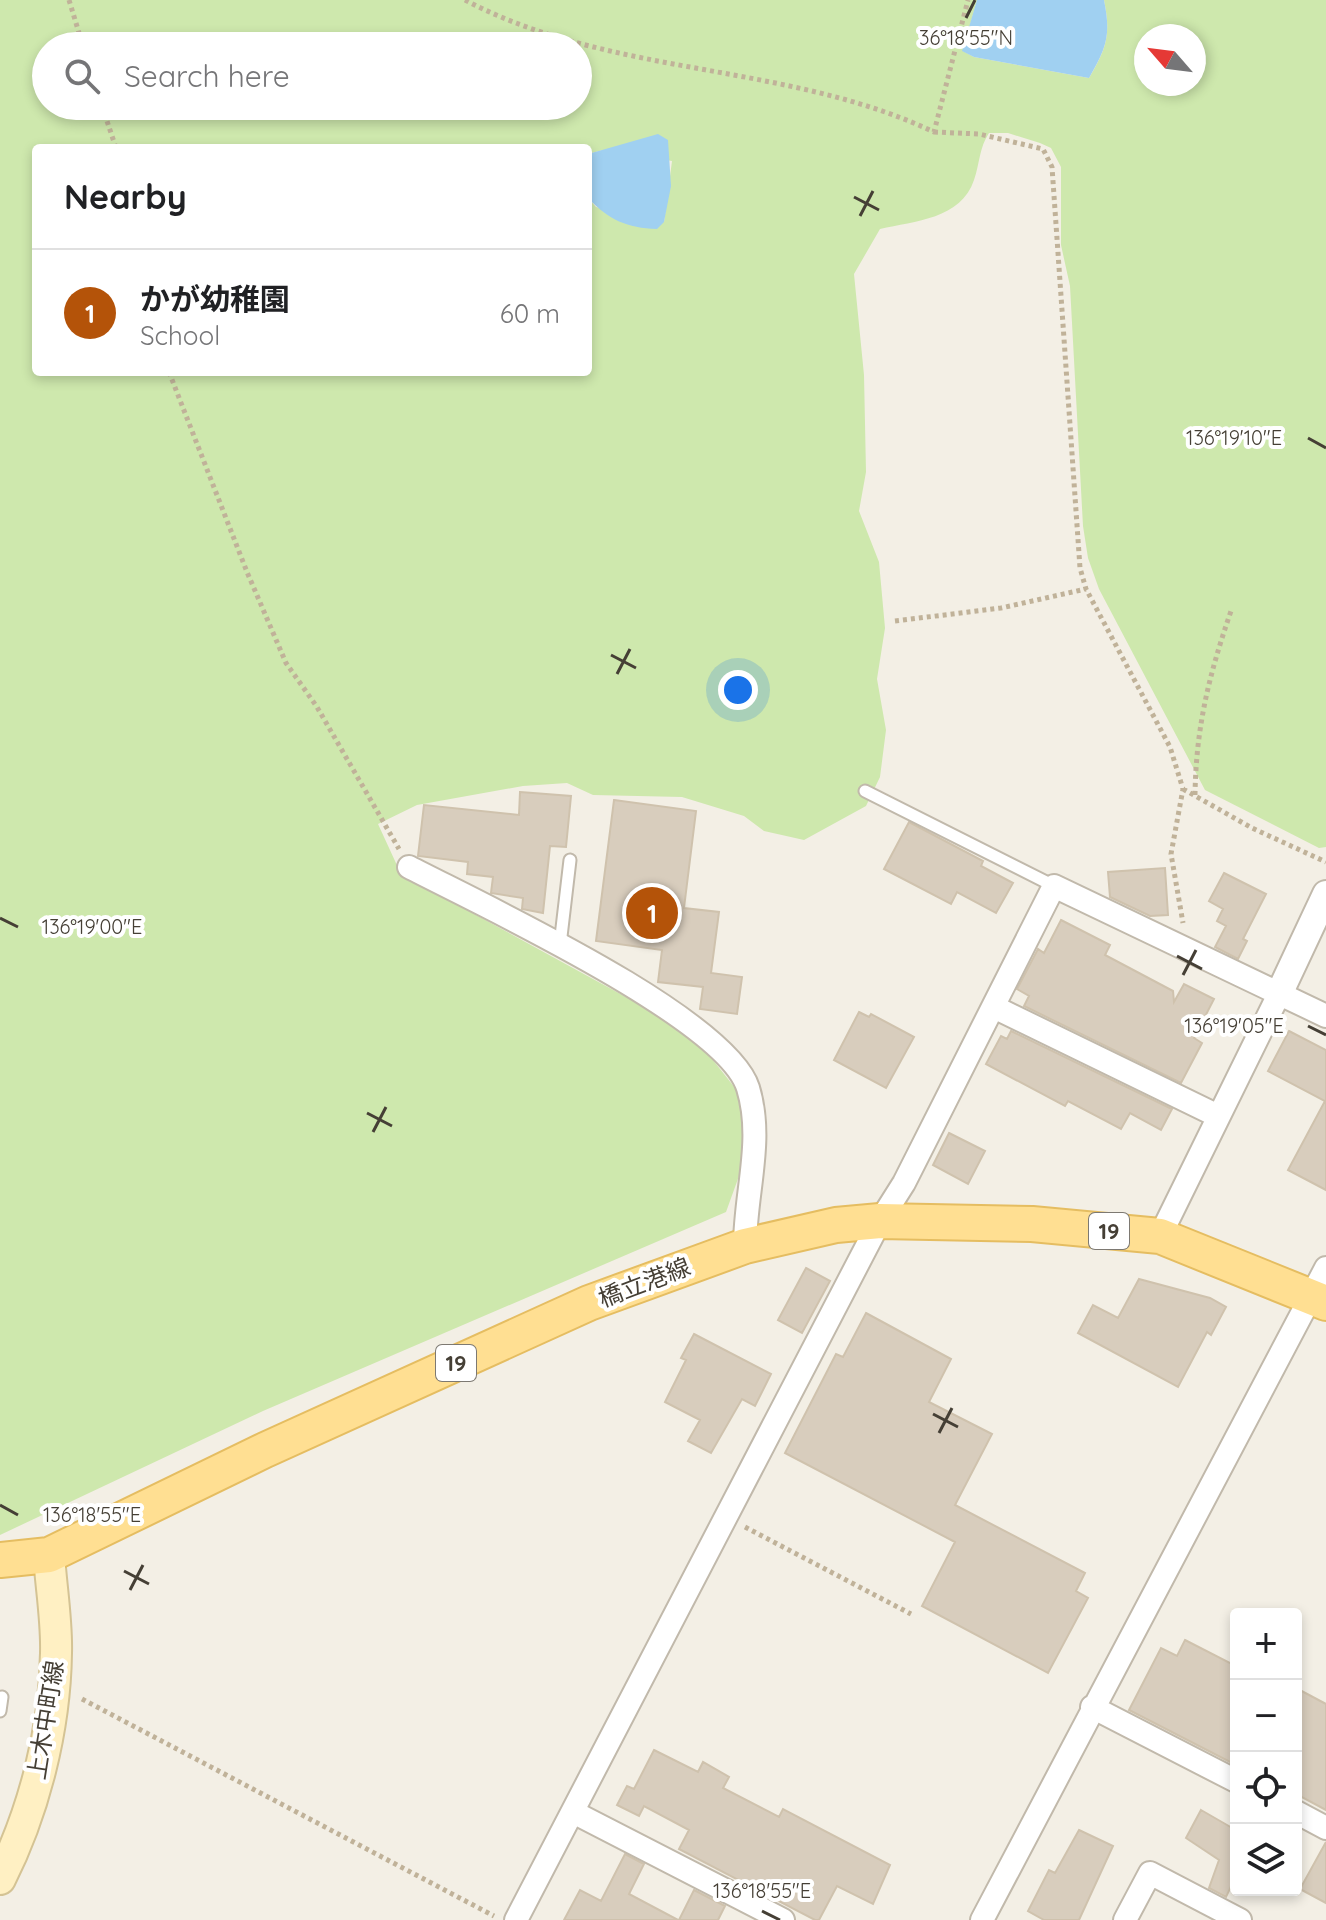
<!DOCTYPE html>
<html lang="en">
<head>
<meta charset="utf-8">
<style>
  :root { --surface:#fff; --page:#f2f2f2; --text:#202124; --muted:#757577; --line:#e0e0e0; --accent:#b45309 }
  body { margin:0; font-family:Quicksand,"Noto Sans JP",sans-serif; background:var(--page); color:var(--text) }
  .controls { position:absolute; right:24px; bottom:24px; display:grid; overflow:hidden; border-radius:8px; box-shadow:0 4px 12px #0003 }
  .controls button { width:72px; height:72px; display:grid; place-items:center; padding:0; border:0; border-bottom:2px solid var(--line); background:var(--surface); color:var(--text); font:40px sans-serif }
  .compass { position:absolute; left:1134px; top:24px; width:72px; height:72px; border-radius:50%; background:var(--surface); box-shadow:0 4px 12px #0003; rotate:298deg }
  .you { position:absolute; left:738px; top:690px; width:28px; height:28px; margin:-20px; border:6px solid #fff; border-radius:50%; background:#1a73e8; box-shadow:0 0 0 12px #1a73e833 }
  .badge { display:grid; place-items:center; width:52px; height:52px; border-radius:50%; background:var(--accent); color:#fff; font-size:26px; font-weight:700 }
  .pin { position:absolute; translate:-50% -50%; border:4px solid #fff; box-shadow:0 2px 8px #0006 }
  .list { margin:0; padding:0; list-style:none }
  h2 { display:flex; justify-content:space-between; align-items:center; height:104px; margin:0; padding:0 32px; font-size:34px }
  h2 small { font-size:26px; font-weight:400; color:var(--muted) }
  .list li { display:grid; grid-template-columns:52px 1fr auto; gap:24px; align-items:center; box-sizing:border-box; height:128px; padding:0 32px; border-top:2px solid var(--line) }
  .list b { display:block; font-size:30px; white-space:nowrap }
  .list p { margin:0; font-size:26px; white-space:nowrap; color:var(--muted) }
  .list em { font-size:26px; font-style:normal; color:var(--muted) }
  .icon { flex:none; width:44px; height:44px; fill:none; stroke:currentColor; stroke-width:2; stroke-linecap:round; stroke-linejoin:round }
  .map { position:relative; flex:none; width:1326px; height:1920px; overflow:hidden }
  .search { position:absolute; background:var(--surface); box-shadow:0 4px 12px #0003; left:32px; top:32px; width:560px; height:88px; display:flex; align-items:center; gap:20px; box-sizing:border-box; padding:0 28px; border-radius:44px; color:var(--muted); font-size:30px }
  .panel { position:absolute; background:var(--surface); box-shadow:0 4px 12px #0003; left:32px; top:144px; width:560px; height:232px; border-radius:8px }
  .map>svg:first-child { display:block }
</style>
</head>
<body>
<div class="map">
<svg width="1326" height="1920" viewBox="0 0 1326 1920">
  <rect width="100%" height="100%" fill="#f3efe5"/>
  <path fill="#cee8ad" fill-rule="evenodd" d="M 0,0 L 977,0 L 963,51 L 974,57 L 1089,78 C 1107,48 1111,34 1104,0 L 1326,0 L 1326,847 L 1319,848 L 1205,790 L 1099,589 L 1088,558 L 1083,526 L 1070,286 L 1061,245 L 1061,167 L 1051,148 L 1040,143 L 1008,133 L 989,133 C 979,148 980,163 974,180 C 961,219 915,221 880,229 L 854,274 L 864,375 L 866,472 L 859,511 L 879,562 L 885,628 L 877,679 L 886,730 L 880,777 L 866,806 L 804,840 L 764,831 L 744,816 L 682,797 L 593,795 L 567,783 L 523,786 L 417,805 L 378,824 L 401,874 L 657,1014 L 701,1045 L 743,1098 L 745,1148 L 739,1176 L 726,1212 L 263,1411 L 0,1535 ZM 1146,36 L 1194,36 L 1194,84 L 1146,84 ZM 46,46 L 578,46 L 578,106 L 46,106 ZM 36,148 L 588,148 L 588,154 L 603,150 L 672,161 L 664,222 L 596,207 L 588,198 L 588,372 L 36,372 Z"/>
  <path fill="#a0d0f1" d="M 977,0 L 1104,0 C 1111,35 1107,47 1089,78 L 974,57 L 962,51 Z
    M 658,134 L 668,140 L 671,186 L 664,222 L 657,229 C 627,228 609,220 588,198 L 588,154 Z"/>
  <path fill="#d8cdbd" stroke="#cfc2ad" stroke-width="2" d="M 520,792 L 571,796 L 566,847 L 550,846 L 543,913 L 522,909 L 523,898 L 491,893 L 493,877 L 467,874 L 468,862 L 418,856 L 424,805 L 519,815 Z
    M 614,800 L 696,811 L 684,908 L 719,912 L 711,973 L 742,977 L 737,1014 L 700,1009 L 703,987 L 658,982 L 662,950 L 596,941 Z
    M 909,822 L 983,861 L 981,866 L 1013,883 L 996,913 L 957,892 L 951,904 L 884,869 Z
    M 1165,868 L 1168,915 L 1150,916 L 1110,897 L 1108,872 Z
    M 1224,873 L 1266,894 L 1243,939 L 1247,941 L 1238,959 L 1215,947 L 1226,926 L 1217,921 L 1223,909 L 1209,901 Z
    M 1061,920 L 1110,945 L 1105,955 L 1173,991 L 1174,1002 L 1184,984 L 1214,999 L 1194,1038 L 1202,1043 L 1181,1083 L 1024,1006 L 1029,996 L 1017,989 L 1038,949 L 1044,953 Z
    M 859,1012 L 869,1017 L 871,1014 L 914,1037 L 886,1088 L 834,1060 Z
    M 1011,1031 L 1172,1109 L 1161,1130 L 1130,1113 L 1121,1129 L 1068,1101 L 1065,1106 L 986,1064 L 1001,1036 L 1007,1039 Z
    M 1289,1031 L 1326,1050 L 1326,1190 L 1288,1170 L 1325,1101 L 1268,1071 Z
    M 949,1133 L 985,1151 L 968,1184 L 933,1165 Z
    M 806,1268 L 830,1281 L 802,1333 L 778,1320 Z
    M 1139,1279 L 1210,1298 L 1226,1307 L 1211,1335 L 1207,1332 L 1178,1387 L 1078,1333 L 1093,1305 L 1118,1318 Z
    M 866,1313 L 951,1359 L 929,1402 L 992,1434 L 955,1505 L 1085,1573 L 1076,1591 L 1088,1598 L 1048,1673 L 922,1606 L 955,1542 L 785,1453 L 836,1354 L 843,1357 Z
    M 694,1334 L 771,1374 L 755,1406 L 742,1399 L 711,1453 L 688,1441 L 700,1420 L 665,1402 L 686,1360 L 681,1358 Z
    M 1185,1640 L 1236,1666 L 1236,1765 L 1129,1710 L 1161,1648 L 1177,1656 Z
    M 1296,1688 L 1326,1704 L 1326,1810 L 1296,1794 Z
    M 654,1750 L 698,1772 L 703,1762 L 729,1777 L 723,1788 L 779,1817 L 783,1809 L 890,1865 L 873,1904 L 837,1886 L 819,1920 L 815,1920 L 679,1849 L 689,1830 L 644,1806 L 639,1816 L 617,1805 L 627,1786 L 634,1789 Z
    M 1201,1810 L 1234,1829 L 1236,1826 L 1236,1876 L 1226,1897 L 1209,1888 L 1219,1860 L 1186,1838 Z
    M 1079,1830 L 1113,1846 L 1079,1920 L 1044,1920 L 1028,1911 L 1049,1870 L 1055,1873 Z
    M 1326,1842 L 1326,1903 L 1300,1889 Z
    M 625,1854 L 644,1864 L 629,1894 L 678,1920 L 564,1920 L 580,1890 L 601,1901 Z
    M 694,1890 L 725,1906 L 718,1920 L 679,1920 Z"/>
  <g fill="none" stroke-linecap="round" stroke-linejoin="round">
    <g stroke="#c1b9ab" stroke-width="15">
      <path id="service" d="M 865,791 L 1054,886
        M 560,945 L 570,860
        M 0,1711 L 2,1697"/>
    </g>
    <g stroke="#c1b9ab" stroke-width="26">
      <path id="minor" d="M 409,867 C 480,904 726,1018 748,1088 C 764,1140 745,1193 745,1246
        M 994,1007 L 1218,1116
        M 1160,1236 L 1280,992
        M 1092,1707 L 1236,1781
        M 573,1812 L 783,1920
        M 1296,1812 L 1326,1828
        M 516,1920 L 880,1221 L 904,1183 L 1054,886 L 1326,1016
        M 982,1920 L 1326,1268
        M 1125,1920 L 1150,1873 L 1240,1920"/>
    </g>
    <g stroke="#c1b9ab" stroke-width="30">
      <path id="tertiary" d="M 1280,992 L 1326,894"/>
    </g>
    <g stroke="#d4c394" stroke-width="34">
      <path id="secondary" d="M 0,1879 C 34,1812 55,1729 56,1653 C 57,1621 51,1587 49,1555"/>
    </g>
    <g stroke="#e5bd61" stroke-width="38">
      <path id="primary" d="M 0,1560 L 49,1555 L 265,1450 L 589,1303 L 745,1246 L 836,1225 L 880,1221 L 1032,1224 L 1160,1236 L 1326,1303"/>
    </g>
    <path stroke="#c0b299" stroke-width="5" stroke-dasharray="4 4" stroke-linecap="butt" d="M 69,0 L 83,46
      M 465,0 C 611,77 786,62 934,132 L 968,0
      M 102,106 L 116,148
      M 934,132 L 979,134 L 1043,149 L 1052,167 L 1080,568 L 1086,589 L 1170,747 L 1183,789 L 1171,854 L 1183,923
      M 169,372 L 247,572 L 286,663 L 317,707 L 399,849
      M 895,621 L 1001,608 L 1086,589
      M 1183,789 L 1252,828 L 1326,862
      M 1195,795 C 1196,727 1209,675 1231,611
      M 745,1527 L 911,1614
      M 82,1699 L 494,1916"/>
    <use href="#service" stroke="#fff" stroke-width="11"/>
    <use href="#minor" stroke="#fff" stroke-width="22"/>
    <use href="#tertiary" stroke="#fff" stroke-width="26"/>
    <use href="#secondary" stroke="#fff0c3" stroke-width="30"/>
    <use href="#primary" stroke="#ffdf92" stroke-width="34"/>
  </g>
  <path fill="none" stroke="#453f35" stroke-width="3" d="M 966,18 L 975,0M 854,197 L 879,210M 860,216 L 873,191M 1308,438 L 1326,448M 611,655 L 636,668M 617,674 L 630,649M 0,918 L 18,927M 1177,956 L 1202,969M 1183,975 L 1196,950M 1308,1026 L 1326,1035M 367,1113 L 392,1126M 373,1132 L 386,1107M 933,1414 L 958,1427M 939,1433 L 952,1408M 0,1505 L 18,1515M 124,1571 L 149,1584M 130,1590 L 143,1565M 762,1911 L 780,1920"/>
  <g text-anchor="middle" dominant-baseline="central" stroke-width="8" stroke-linejoin="round" paint-order="stroke">
    <g fill="#fff" stroke="#7d7972" stroke-width="2">
      <rect x="1089" y="1213" width="40" height="36" rx="6"/>
      <rect x="436" y="1345" width="40" height="36" rx="6"/>
    </g>
    <g font-size="22" font-weight="bold" fill="#453f35">
      <text x="1109" y="1231">19</text>
      <text x="456" y="1363">19</text>
    </g>
    <g font-size="24" fill="#453f35" stroke="#fff">
      <text transform="translate(644 1282) rotate(-21)">橋立港線</text>
      <text transform="translate(45 1720) rotate(-81)">上木中町線</text>
    </g>
  </g>
  <g font-size="20" text-anchor="middle" fill="#453f35" stroke="#fff" stroke-width="8" stroke-linejoin="round" paint-order="stroke">
    <text x="966" y="45">36°18'55"N</text>
    <text x="1234" y="445">136°19'10"E</text>
    <text x="92" y="934">136°19'00"E</text>
    <text x="1234" y="1033">136°19'05"E</text>
    <text x="92" y="1522">136°18'55"E</text>
    <text x="762" y="1898">136°18'55"E</text>
  </g>
</svg>
<div class="controls">
<button>+</button>
<button>−</button>
<button><svg class="icon" aria-label="locate" viewBox="0 0 24 24"><circle cx="12" cy="12" r="6"/><path d="M12 2v4M12 18v4M2 12h4M18 12h4"/></svg></button>
<button><svg class="icon" aria-label="layers" viewBox="0 0 24 24"><path d="M12 4l9 5-9 5-9-5zM3 14l9 5 9-5"/></svg></button>
</div>
<svg class="compass" viewBox="-18 -18 36 36"><path d="M0-13l5 13h-10z" fill="#e53935"/><path d="M0 13l5-13h-10z" fill="#757577"/></svg>
<div class="you"></div>
<div class="pin badge" style="left:652px;top:913px">1</div>
<div class="search"><svg class="icon" aria-label="search" viewBox="0 0 24 24"><circle cx="10" cy="10" r="6"/><path d="M15 15l6 6"/></svg>Search here</div>
<section class="panel">
<h2>Nearby<small></small></h2>
<ul class="list">
<li><span class="badge">1</span><div><b>かが幼稚園</b><p>School</p></div><em>60 m</em></li>
</ul>
</section>
</div>
</body>
</html>
